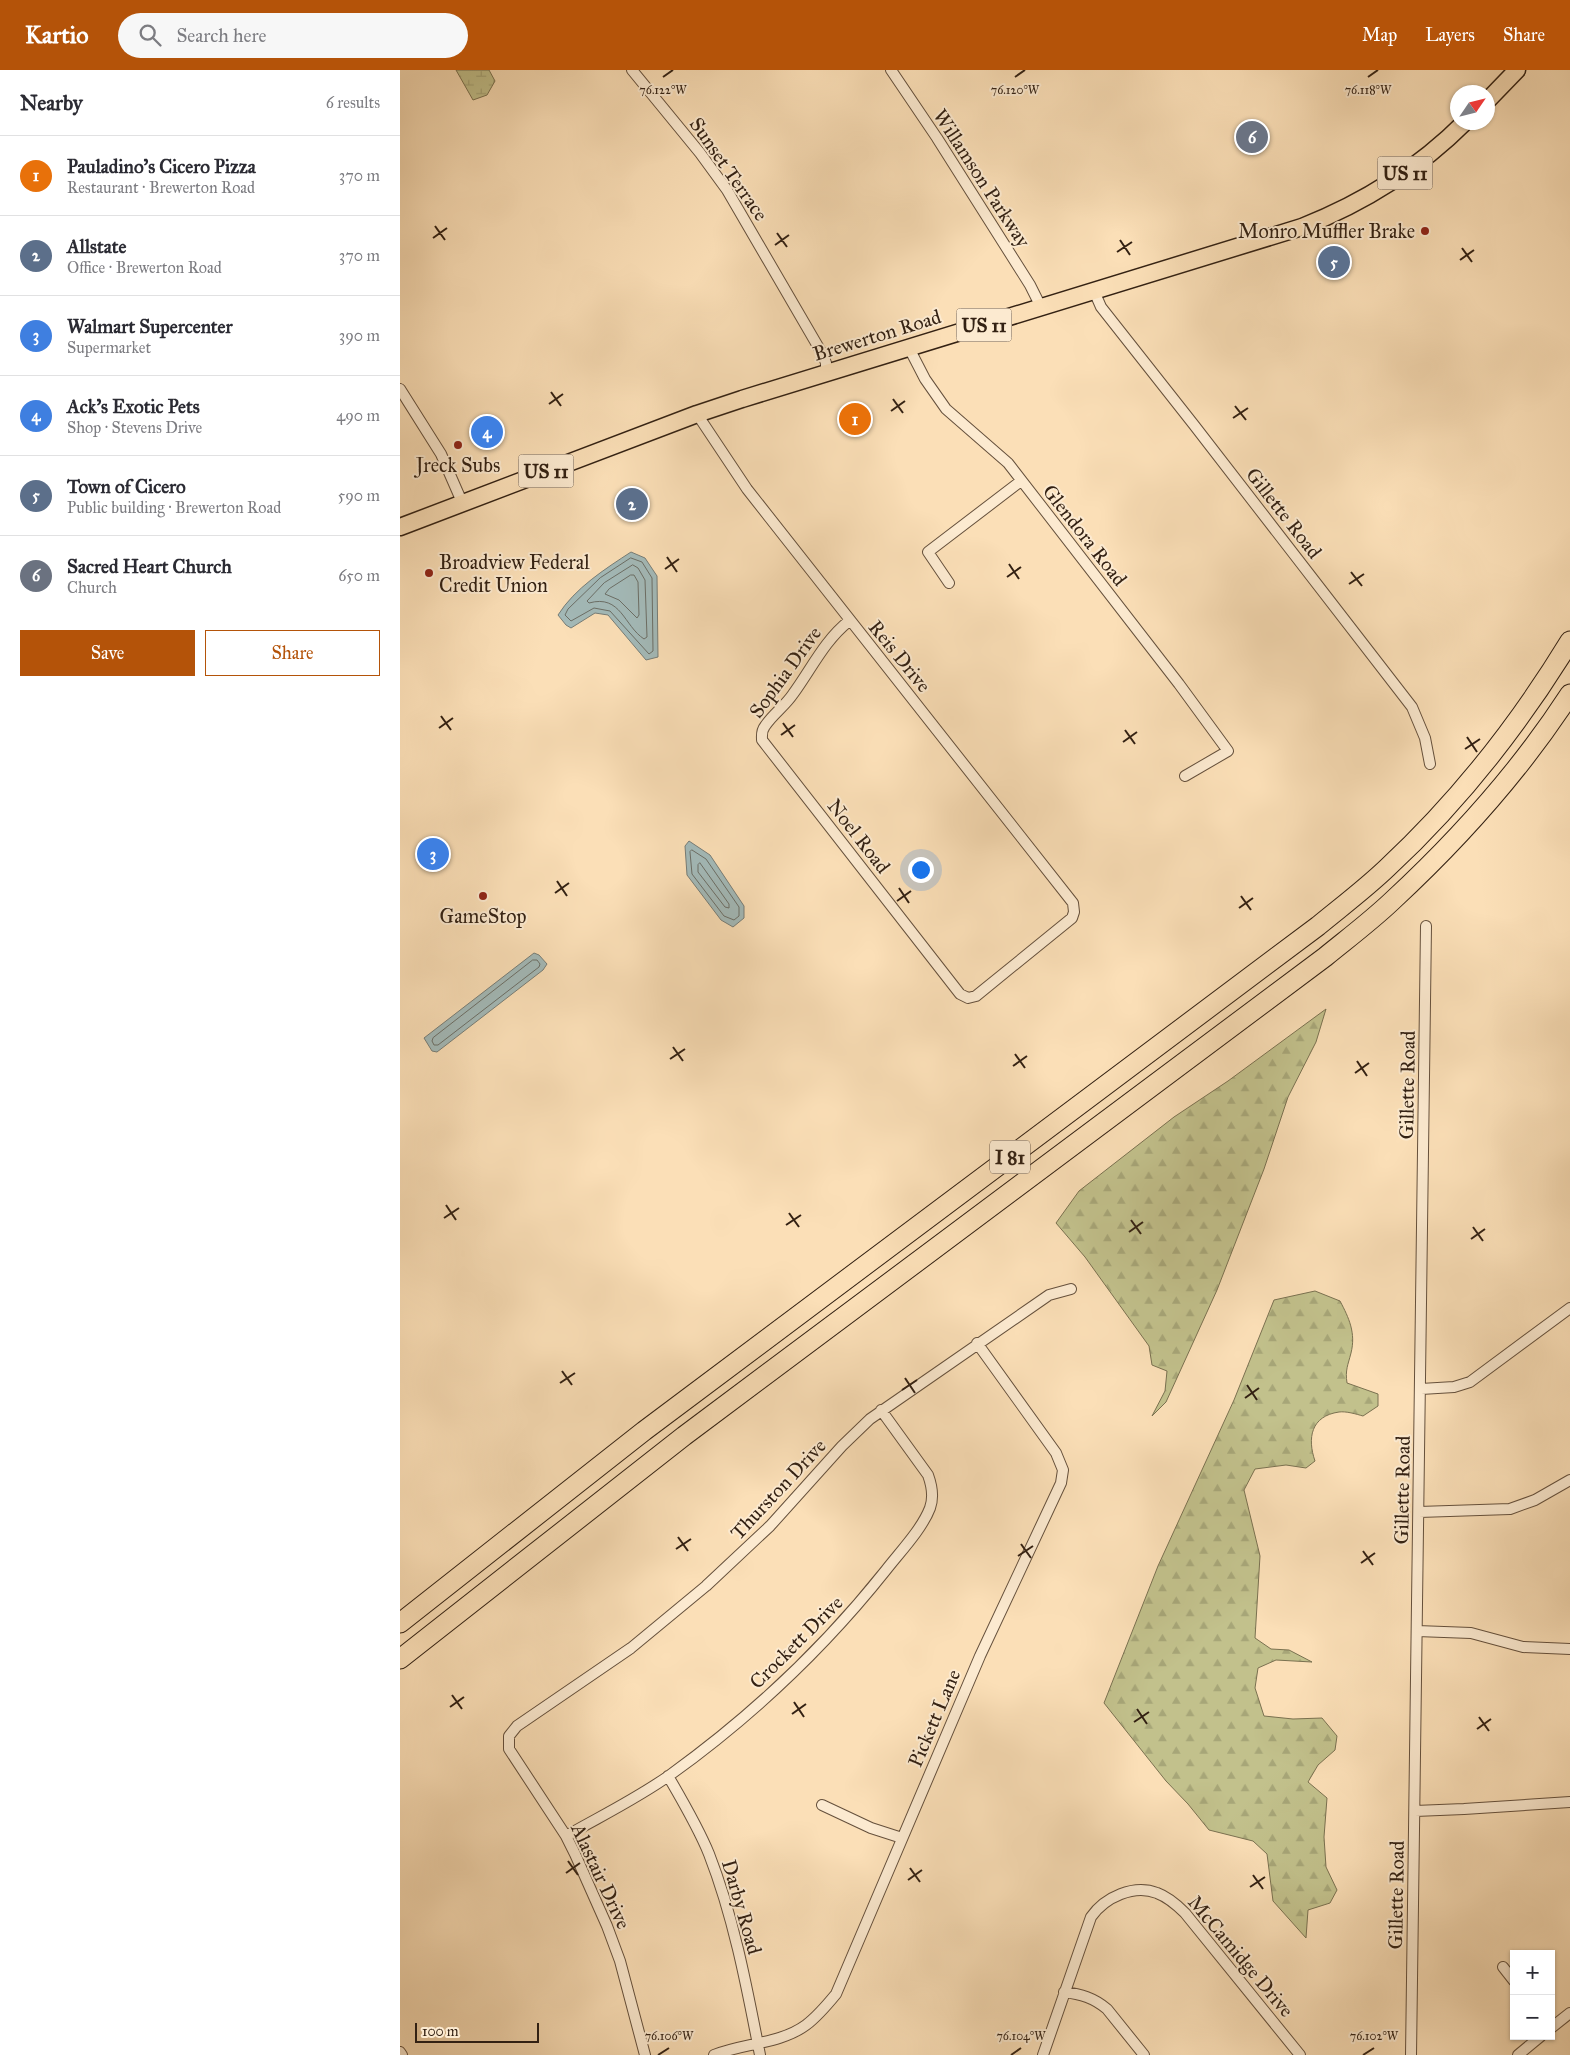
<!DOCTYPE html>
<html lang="en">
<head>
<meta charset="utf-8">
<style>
  :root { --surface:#fff; --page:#f7f7f7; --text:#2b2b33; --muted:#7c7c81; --line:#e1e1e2; --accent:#b45309 }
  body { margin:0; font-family:"IM FELL Great Primer",serif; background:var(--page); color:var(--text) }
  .controls { position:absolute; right:15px; bottom:15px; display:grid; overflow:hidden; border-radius:0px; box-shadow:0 1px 4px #0004 }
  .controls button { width:45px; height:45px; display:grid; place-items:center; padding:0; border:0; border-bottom:1px solid var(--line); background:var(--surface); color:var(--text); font:25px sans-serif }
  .compass { position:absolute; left:1050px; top:15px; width:45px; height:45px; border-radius:50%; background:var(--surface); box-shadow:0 1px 4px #0004; rotate:55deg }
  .scale { position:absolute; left:15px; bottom:12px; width:124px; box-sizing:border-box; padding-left:5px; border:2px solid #332113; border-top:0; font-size:14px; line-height:18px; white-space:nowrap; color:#332113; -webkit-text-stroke:4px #fcead0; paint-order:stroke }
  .you { position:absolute; left:520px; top:799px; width:18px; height:18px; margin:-12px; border:4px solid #fff; border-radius:50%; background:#1a73e8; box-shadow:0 0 0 8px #1a73e833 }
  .badge { display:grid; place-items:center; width:32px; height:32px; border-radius:50%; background:var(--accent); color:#fff; font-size:16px; font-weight:700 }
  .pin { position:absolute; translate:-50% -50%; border:2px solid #fff; box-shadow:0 1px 5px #0006 }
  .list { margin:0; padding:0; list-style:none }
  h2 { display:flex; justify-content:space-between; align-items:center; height:65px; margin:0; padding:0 20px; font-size:21px }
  h2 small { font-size:16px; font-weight:400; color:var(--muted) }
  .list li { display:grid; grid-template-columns:32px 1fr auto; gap:15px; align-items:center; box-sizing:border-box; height:80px; padding:0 20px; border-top:1px solid var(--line) }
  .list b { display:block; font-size:19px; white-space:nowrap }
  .list p { margin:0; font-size:16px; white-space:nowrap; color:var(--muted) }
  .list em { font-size:16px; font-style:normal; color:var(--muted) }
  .actions { display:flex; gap:10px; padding:15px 20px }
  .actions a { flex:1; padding:11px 0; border:1px solid var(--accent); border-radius:0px; text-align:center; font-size:18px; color:var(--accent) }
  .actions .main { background:var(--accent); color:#fff }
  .icon { flex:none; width:28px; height:28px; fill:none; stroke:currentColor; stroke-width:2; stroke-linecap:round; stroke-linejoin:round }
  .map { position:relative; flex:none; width:1170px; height:1985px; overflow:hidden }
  header { display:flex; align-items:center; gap:30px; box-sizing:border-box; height:70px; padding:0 25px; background:var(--accent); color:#fff }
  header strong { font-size:24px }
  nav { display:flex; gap:28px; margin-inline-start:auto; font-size:18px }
  .search { width:350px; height:45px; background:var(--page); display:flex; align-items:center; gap:12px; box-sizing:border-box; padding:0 18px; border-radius:28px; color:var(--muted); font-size:19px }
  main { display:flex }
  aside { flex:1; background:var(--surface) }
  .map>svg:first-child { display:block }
</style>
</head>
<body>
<header>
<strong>Kartio</strong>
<div class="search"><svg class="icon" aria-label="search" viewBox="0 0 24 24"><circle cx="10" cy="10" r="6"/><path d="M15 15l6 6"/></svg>Search here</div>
<nav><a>Map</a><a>Layers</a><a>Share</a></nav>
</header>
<main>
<aside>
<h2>Nearby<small>6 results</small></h2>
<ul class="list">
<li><span class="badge" style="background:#e8710a">1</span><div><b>Pauladino's Cicero Pizza</b><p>Restaurant · Brewerton Road</p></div><em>370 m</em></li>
<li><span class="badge" style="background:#5c6f8a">2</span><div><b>Allstate</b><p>Office · Brewerton Road</p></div><em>370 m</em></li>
<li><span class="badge" style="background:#3f7fe0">3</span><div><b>Walmart Supercenter</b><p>Supermarket</p></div><em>390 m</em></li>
<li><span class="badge" style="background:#3f7fe0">4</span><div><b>Ack's Exotic Pets</b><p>Shop · Stevens Drive</p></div><em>490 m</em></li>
<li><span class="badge" style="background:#5c6f8a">5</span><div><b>Town of Cicero</b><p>Public building · Brewerton Road</p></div><em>590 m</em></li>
<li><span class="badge" style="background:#6b7280">6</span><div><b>Sacred Heart Church</b><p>Church</p></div><em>650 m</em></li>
</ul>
<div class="actions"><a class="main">Save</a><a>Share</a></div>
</aside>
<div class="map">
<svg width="1170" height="1985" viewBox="0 0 1170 1985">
  <defs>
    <pattern id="forest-firs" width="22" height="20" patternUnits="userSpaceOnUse" patternTransform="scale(1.25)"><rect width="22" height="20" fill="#c2c18c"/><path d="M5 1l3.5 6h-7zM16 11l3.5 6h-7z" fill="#a7a678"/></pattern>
    <pattern id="wetland-marsh" width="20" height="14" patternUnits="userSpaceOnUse" patternTransform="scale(1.25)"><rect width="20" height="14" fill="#c2c18c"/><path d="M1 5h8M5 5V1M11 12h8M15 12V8" fill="none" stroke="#a7a678"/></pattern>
  </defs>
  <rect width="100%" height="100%" fill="#fbdfb7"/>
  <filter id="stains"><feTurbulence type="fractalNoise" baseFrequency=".004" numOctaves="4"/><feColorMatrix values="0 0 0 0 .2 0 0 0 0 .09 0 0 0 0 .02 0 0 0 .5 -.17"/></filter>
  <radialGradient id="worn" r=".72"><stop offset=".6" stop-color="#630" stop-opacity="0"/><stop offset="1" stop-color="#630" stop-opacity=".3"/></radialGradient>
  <path fill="url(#forest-firs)" stroke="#7a7150" d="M 926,939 L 916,972 L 888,1027 L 864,1099 L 817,1220 L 766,1332 L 752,1346 L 765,1321 L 767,1301 L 752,1295 L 749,1276 L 685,1187 L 656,1153 L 679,1121 L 774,1047 L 828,1011 Z
    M 915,1221 L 940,1231 C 949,1248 956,1263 951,1283 C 948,1295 945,1300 947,1313 L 978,1324 L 978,1336 L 963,1346 C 956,1344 946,1341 939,1342 C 911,1346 907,1368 915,1391 L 906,1398 L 886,1395 L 855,1399 L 844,1420 L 860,1486 L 855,1568 L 871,1579 L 889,1580 L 912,1592 L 876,1590 L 858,1598 L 855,1618 L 864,1646 L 893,1649 L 922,1648 L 937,1666 L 935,1680 L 918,1695 L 908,1712 L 927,1728 L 924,1767 L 926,1797 L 937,1820 L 930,1833 L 908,1840 L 906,1868 L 873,1831 L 867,1784 L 853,1771 L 809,1760 L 788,1734 L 766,1711 L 704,1633 L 758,1496 L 834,1330 L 874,1230 Z"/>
  <path fill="url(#wetland-marsh)" stroke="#7a7150" d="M 56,0 L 89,0 L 95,11 L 87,25 L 73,30 Z"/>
  <path fill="#a3bab9" stroke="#767d77" d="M 231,482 L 245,488 L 257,506 L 258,587 L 246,590 L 208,545 L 195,543 L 171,558 L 166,555 L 158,545 C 175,518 205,499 231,482 Z
    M 289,771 L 310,785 L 344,836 L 344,848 L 333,857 L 321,850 L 287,805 L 285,776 Z
    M 134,883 L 139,885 L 147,894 L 143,900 L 37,982 L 32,981 L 24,968 Z"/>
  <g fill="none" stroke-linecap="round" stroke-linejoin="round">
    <path stroke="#6b6e66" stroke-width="1" d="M 231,488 L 242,492 L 252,508 L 253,581 L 249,584 L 210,541 L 194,538 L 171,551 L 165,545 L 168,539 L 200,508 Z
      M 233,495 L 238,498 L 245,510 L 247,567 L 244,569 C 224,556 221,524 189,533 L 187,531 L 204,513 Z
      M 231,505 L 234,505 L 238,512 L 239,545 L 237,548 L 219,530 L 205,524 L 209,519 Z
      M 292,780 L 306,789 L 339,837 L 339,846 L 334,850 L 324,846 L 292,804 L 290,782 Z
      M 300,793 L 329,834 L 329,838 L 325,837 L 298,802 L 298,795 Z
      M 133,890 L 137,890 L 140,894 L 139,897 L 38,975 L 34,975 L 32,971 L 33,968 Z"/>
    <g stroke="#65503c" stroke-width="12">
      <path id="street" d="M 232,0 L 300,83 L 327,120 L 423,285 L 426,293 L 426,303
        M 491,0 L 537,68 L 630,215 L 641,237
        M 694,221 L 701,237 L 794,355 L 1012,637 L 1025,668 L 1030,694
        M 509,278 L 525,309 L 546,339 L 608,393 L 779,614 L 828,681 L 785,706
        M 0,319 L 41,384 L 62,432
        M 297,344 L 347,419 L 673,833 L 674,842 L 672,848 L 576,926 L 568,928 L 560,924 L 362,670 C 362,665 361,661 365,656 C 373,644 385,636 393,624 C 412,598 424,571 449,551
        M 549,513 L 528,482 L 621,411
        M 1021,1319 L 1054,1317 L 1070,1312 L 1170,1238
        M 1019,1442 L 1110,1439 L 1135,1430 L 1170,1410
        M 1017,1561 L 1071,1563 L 1123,1577 L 1170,1579
        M 268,1706 C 283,1732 298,1757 309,1784 C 334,1848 347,1918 360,1985
        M 422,1735 L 471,1758 L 502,1768
        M 1015,1741 L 1064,1739 L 1170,1732
        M 166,1766 C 201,1746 238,1728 270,1705 C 352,1646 424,1578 486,1500 C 500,1482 522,1459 530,1438 C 534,1427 532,1416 528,1405 L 481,1340
        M 1103,1897 L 1114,1911
        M 664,1922 C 681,1924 694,1928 707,1939 L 744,1985
        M 1151,1958 L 1170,1943
        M 0,1982 L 2,1985
        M 245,1985 L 220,1891 L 207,1856 L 175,1784 L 166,1766 L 109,1679 L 109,1666 L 117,1656 L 231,1578 L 306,1516 L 370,1456 L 442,1376 L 470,1349 L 649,1225 L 671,1219
        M 314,1985 C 344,1973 380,1974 406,1955 C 418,1946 427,1935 436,1924 L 580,1586 L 661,1413 L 663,1400 L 656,1383 L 577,1273
        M 643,1985 L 691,1847 C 705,1827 734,1814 757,1823 C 768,1827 777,1835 785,1843 L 900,1985
        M 1011,1985 L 1026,856
        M 1118,1985 L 1141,1966"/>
    </g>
    <g stroke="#332113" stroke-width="19">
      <path id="primary" d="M 1088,30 L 1117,0
        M 0,457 L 297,344 L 342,329 L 902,157 C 963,133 1018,99 1065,52"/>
    </g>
    <g stroke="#332113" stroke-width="21">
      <path id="highway" d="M 0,1553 L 244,1361 L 918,856 C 941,837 965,819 987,798 C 1058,732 1120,653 1170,571
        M 0,1589 L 284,1366 L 925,887 C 947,869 971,851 992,831 C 1059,769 1120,701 1170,624"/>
    </g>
    <use href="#street" stroke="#fcead0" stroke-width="10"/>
    <use href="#primary" stroke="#fbdfb7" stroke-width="16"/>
    <use href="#highway" stroke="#fbdfb7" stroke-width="19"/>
  </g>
  <path fill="none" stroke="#332113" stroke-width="2" d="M 263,7 L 273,0M 615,7 L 625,0M 968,7 L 978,0M 35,156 L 45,170M 377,163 L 387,177M 33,168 L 47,158M 720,170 L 730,185M 375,175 L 389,165M 1062,178 L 1072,192M 717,182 L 732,172M 1060,190 L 1074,180M 151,322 L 161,336M 493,329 L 503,343M 149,334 L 163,324M 835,336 L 846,350M 491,341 L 505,331M 833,348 L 848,338M 267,487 L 277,502M 609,494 L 619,509M 265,499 L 279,489M 951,502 L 962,516M 607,507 L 621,497M 949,514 L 964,504M 41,646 L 51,660M 383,653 L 393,667M 39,658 L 53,648M 725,660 L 735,674M 381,665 L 395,655M 1067,667 L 1077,682M 723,672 L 737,662M 1065,679 L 1080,669M 157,811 L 167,826M 499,818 L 509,833M 155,823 L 169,813M 841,826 L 851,840M 497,831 L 511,821M 839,838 L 853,828M 273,977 L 283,991M 615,984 L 625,998M 270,989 L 285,979M 957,991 L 967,1006M 613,996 L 627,986M 955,1003 L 969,993M 46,1135 L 56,1150M 389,1143 L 399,1157M 44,1148 L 59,1138M 731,1150 L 741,1164M 386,1155 L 401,1145M 1073,1157 L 1083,1171M 729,1162 L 743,1152M 1071,1169 L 1085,1159M 162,1301 L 172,1315M 505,1308 L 515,1323M 160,1313 L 175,1303M 847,1315 L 857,1330M 502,1320 L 517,1310M 845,1328 L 859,1318M 278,1467 L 288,1481M 621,1474 L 631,1488M 276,1479 L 291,1469M 963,1481 L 973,1495M 618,1486 L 633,1476M 961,1493 L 975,1483M 52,1625 L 62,1639M 394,1632 L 404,1647M 50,1637 L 64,1627M 737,1639 L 747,1654M 392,1644 L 406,1634M 1079,1647 L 1089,1661M 734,1652 L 749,1642M 1077,1659 L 1091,1649M 168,1791 L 178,1805M 510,1798 L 520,1812M 166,1803 L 180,1793M 853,1805 L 863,1819M 508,1810 L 522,1800M 850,1817 L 865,1807M 258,1985 L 269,1978M 611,1985 L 621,1978M 963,1985 L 974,1978"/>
  <g fill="#8f2418" stroke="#fcead0" stroke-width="2">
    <circle cx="1025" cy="161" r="5"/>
    <circle cx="58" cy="375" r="5"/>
    <circle cx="29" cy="503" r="5"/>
    <circle cx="83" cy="826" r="5"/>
  </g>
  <g text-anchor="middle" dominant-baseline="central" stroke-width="4" stroke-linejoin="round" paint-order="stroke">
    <g fill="#fcead0" stroke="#6f5d4c" stroke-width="1">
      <rect x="977.5" y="86.5" width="55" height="33" rx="4"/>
      <rect x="556.5" y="238.5" width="55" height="33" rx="4"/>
      <rect x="118.5" y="384.5" width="55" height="33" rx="4"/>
      <rect x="590" y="1070.5" width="40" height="33" rx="4"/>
    </g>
    <g font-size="19" font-weight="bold" fill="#332113">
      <text x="1005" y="103">US 11</text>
      <text x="584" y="255">US 11</text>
      <text x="146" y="401">US 11</text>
      <text x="610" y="1087">I 81</text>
    </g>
    <g font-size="20" fill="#332113" stroke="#fcead0">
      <text transform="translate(329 99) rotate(55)">Sunset Terrace</text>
      <text transform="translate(582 108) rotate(57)">Willamson Parkway</text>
      <text transform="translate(477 265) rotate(-17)">Brewerton Road</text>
      <text transform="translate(884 443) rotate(52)">Gillette Road</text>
      <text transform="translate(685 465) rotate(52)">Glendora Road</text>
      <text transform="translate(500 586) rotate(51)">Reis Drive</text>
      <text transform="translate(385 602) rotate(-54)">Sophia Drive</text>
      <text transform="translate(459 766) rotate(52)">Noel Road</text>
      <text transform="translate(1007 1015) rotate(-89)">Gillette Road</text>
      <text transform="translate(378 1419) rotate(-47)">Thurston Drive</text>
      <text transform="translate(1002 1420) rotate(-89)">Gillette Road</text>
      <text transform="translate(396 1572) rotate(-45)">Crockett Drive</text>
      <text transform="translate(534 1648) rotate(-67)">Pickett Lane</text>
      <text transform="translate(201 1806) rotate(65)">Alastair Drive</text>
      <text transform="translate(996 1825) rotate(-89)">Gillette Road</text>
      <text transform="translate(342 1837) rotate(74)">Darby Road</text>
      <text transform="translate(841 1886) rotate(50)">McCamidge Drive</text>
    </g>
    <g font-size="20" fill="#332113" stroke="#fcead0">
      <text x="1015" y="161" text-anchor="end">Monro Muffler Brake</text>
      <text x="58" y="395">Jreck Subs</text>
      <text x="39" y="492" text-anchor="start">Broadview Federal<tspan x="39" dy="23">Credit Union</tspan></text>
      <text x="83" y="846">GameStop</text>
    </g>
  </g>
  <g font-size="12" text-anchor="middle" fill="#332113" stroke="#fcead0" stroke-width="4" stroke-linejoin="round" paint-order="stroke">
    <text x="263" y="24">76.122°W</text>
    <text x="615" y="24">76.120°W</text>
    <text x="968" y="24">76.118°W</text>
    <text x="269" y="1970">76.106°W</text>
    <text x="621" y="1970">76.104°W</text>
    <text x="974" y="1970">76.102°W</text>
  </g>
  <rect width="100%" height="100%" filter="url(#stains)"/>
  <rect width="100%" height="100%" fill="url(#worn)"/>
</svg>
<div class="controls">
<button>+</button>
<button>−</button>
</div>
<svg class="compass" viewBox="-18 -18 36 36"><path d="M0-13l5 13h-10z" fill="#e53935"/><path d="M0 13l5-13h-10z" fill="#7c7c81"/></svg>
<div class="scale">100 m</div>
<div class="you"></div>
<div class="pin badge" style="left:455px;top:349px;background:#e8710a">1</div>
<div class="pin badge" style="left:232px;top:434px;background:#5c6f8a">2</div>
<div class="pin badge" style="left:33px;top:784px;background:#3f7fe0">3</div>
<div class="pin badge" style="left:87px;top:362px;background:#3f7fe0">4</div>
<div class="pin badge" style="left:934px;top:192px;background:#5c6f8a">5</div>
<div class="pin badge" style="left:852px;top:67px;background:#6b7280">6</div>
</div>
</main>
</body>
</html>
